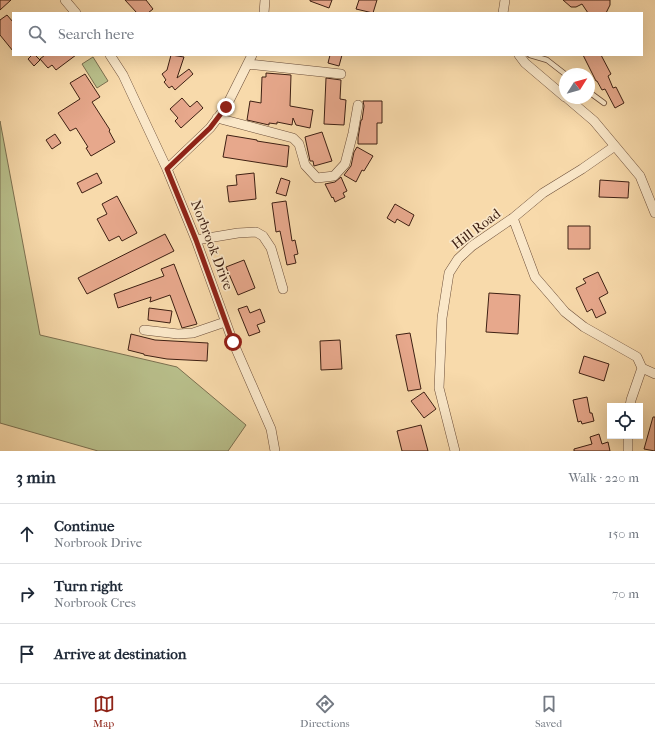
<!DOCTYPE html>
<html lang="en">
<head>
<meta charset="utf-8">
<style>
  :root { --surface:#fff; --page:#f2f2f3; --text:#1f2937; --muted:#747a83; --line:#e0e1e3; --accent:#8f2418 }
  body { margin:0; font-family:"IM FELL French Canon",serif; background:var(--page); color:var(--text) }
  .controls { position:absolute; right:12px; bottom:12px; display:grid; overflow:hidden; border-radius:0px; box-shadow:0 4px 16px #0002 }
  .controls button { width:36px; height:36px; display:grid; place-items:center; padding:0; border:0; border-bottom:1px solid var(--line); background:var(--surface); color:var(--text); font:20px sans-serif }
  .compass { position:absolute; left:559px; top:68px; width:36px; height:36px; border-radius:50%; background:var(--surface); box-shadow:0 4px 16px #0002; rotate:53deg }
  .stop { position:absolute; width:12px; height:12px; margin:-9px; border:3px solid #8f2418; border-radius:50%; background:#fff }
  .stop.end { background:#8f2418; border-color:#fff; box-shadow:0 1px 4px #0008 }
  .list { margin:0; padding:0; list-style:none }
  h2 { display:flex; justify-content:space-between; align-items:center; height:52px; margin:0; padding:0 16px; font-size:17px }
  h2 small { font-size:13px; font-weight:400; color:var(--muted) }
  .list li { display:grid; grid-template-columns:26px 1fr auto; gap:12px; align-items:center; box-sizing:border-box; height:60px; padding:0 16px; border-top:1px solid var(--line) }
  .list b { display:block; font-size:15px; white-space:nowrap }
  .list p { margin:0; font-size:13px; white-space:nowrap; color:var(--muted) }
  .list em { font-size:13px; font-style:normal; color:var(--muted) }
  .icon { flex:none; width:22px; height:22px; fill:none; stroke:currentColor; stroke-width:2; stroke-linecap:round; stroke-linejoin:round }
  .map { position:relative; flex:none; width:655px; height:451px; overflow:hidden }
  .search { position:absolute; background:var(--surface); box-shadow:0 4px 16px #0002; left:12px; right:12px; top:12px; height:44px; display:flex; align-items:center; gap:10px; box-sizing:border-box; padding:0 14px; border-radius:0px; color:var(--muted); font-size:15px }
  .sheet { height:232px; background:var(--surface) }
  nav { display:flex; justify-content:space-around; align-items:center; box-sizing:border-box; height:56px; border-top:1px solid var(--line); background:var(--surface); font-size:11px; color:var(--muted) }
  nav a { display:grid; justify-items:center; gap:2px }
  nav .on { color:var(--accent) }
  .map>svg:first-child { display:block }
</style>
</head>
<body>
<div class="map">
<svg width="655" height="451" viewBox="0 0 655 451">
  <rect width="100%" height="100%" fill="#f8daab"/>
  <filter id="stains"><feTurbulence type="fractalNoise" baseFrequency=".005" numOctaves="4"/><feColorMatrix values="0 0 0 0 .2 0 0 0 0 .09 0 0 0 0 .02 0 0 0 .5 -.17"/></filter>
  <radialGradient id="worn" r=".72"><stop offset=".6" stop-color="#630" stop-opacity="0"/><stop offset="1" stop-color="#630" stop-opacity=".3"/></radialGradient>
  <path fill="#b9c08c" stroke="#7c7050" d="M 93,57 L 108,81 L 97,88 L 82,64 Z
    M 0,121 L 40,335 L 177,367 L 246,425 L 228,451 L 98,451 L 0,423 Z"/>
  <path fill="#e7a88c" stroke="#3e2013" d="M 0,0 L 11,0 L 0,10 Z
    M 125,0 L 146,0 L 153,9 L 148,13 L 137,13 Z
    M 310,0 L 332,0 L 329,8 L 310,1 Z
    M 359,0 L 377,0 L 373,13 L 356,9 Z
    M 563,0 L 610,0 L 610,5 L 606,13 L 588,13 L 582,4 L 576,7 L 571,7 Z
    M 7,15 L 13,22 L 13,51 L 0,35 L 0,20 Z
    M 32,55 L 35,55 L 40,60 L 34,66 L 28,59 Z
    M 45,55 L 76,55 L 56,70 L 52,65 L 48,68 L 40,59 Z
    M 171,55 L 184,57 L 177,78 L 189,69 L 193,74 L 175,90 L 172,86 L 169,88 L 164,82 L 166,80 L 162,74 L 167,70 Z
    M 330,55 L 342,55 L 339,66 L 328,63 Z
    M 583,55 L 601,55 L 611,74 L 608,76 L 613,88 L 616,87 L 624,103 L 615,108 L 605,89 L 602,90 L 597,81 L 596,81 Z
    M 266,73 L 291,75 L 290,106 L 313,110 L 310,128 L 296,125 L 293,118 L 292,125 L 277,122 L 277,124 L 269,123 L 269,125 L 247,120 L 250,101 L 261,103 L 262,77 L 266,77 Z
    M 85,74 L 100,97 L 92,102 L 110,130 L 109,131 L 115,142 L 91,156 L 86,148 L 88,147 L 76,128 L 70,131 L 58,113 L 80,99 L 70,83 Z
    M 326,78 L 341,80 L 340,99 L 346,100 L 344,125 L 324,124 Z
    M 182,98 L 190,107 L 197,101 L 203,108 L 181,128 L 175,121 L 178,118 L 170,109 Z
    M 363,101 L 382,101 L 382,123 L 377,123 L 377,144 L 358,144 L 358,138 L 361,120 L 362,120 L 364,106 Z
    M 322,132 L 332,161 L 314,166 L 313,161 L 310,161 L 305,137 Z
    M 55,134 L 61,143 L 52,149 L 46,140 Z
    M 227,135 L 257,140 L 257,141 L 289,146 L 287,167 L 223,157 Z
    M 357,147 L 373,156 L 364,171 L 362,170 L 356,182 L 344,175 L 351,166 L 354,152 Z
    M 97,173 L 102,183 L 82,193 L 77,183 Z
    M 254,173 L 256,199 L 229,202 L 227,186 L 237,185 L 236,175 Z
    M 341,177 L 347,191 L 343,193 L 345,197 L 335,202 L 333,197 L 332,198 L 325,184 L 335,182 Z
    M 281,178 L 290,181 L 286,196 L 276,193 Z
    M 600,180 L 629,182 L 628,198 L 599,197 Z
    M 117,196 L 137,233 L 122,241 L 119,236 L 109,241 L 97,219 L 107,214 L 102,204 Z
    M 286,201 L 292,241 L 295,240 L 298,254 L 294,255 L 296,263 L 287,265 L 280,231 L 276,232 L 272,203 Z
    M 395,204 L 414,215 L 409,226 L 397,219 L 395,223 L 387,218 Z
    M 568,226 L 590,226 L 590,249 L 568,249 Z
    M 165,234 L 174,251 L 87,294 L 78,278 Z
    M 244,260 L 255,288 L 238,295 L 226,267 Z
    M 174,264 L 197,324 L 182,328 L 170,295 L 150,302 L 151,297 L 118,308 L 114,294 L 164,276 L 161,269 Z
    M 598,272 L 608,293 L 599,298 L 606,313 L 596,318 L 592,309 L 587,312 L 576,288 L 586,283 L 583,279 Z
    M 489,293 L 520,295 L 518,334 L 486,332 Z
    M 247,306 L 250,313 L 260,309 L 265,322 L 257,325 L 260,332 L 249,336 L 238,309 Z
    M 149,308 L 172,311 L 170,323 L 148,320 Z
    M 410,333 L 421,389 L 408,391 L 396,335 Z
    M 131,334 L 155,340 L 208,343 L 207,361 L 167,359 L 144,355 L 144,354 L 128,350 Z
    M 340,340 L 342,369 L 321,370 L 320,341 Z
    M 584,356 L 609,364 L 604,381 L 579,373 Z
    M 424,392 L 436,409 L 424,418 L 411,401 Z
    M 587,397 L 590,413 L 592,413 L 594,421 L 582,424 L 581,421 L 578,422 L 573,400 Z
    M 653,417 L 655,417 L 655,451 L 644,449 Z
    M 421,425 L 428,451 L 402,451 L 397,431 Z
    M 599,434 L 602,444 L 608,442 L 610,451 L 574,451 L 574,449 L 592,444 L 590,437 Z"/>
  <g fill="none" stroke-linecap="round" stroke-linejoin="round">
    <g stroke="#6c4e39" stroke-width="6">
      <path id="service" d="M 530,55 L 547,60 L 565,74
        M 589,92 L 604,103"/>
    </g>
    <g stroke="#6c4e39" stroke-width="10">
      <path id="minor" d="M 65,0 L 76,13
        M 264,13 L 265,0
        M 503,13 L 505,0
        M 110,55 L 123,75 L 167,169 L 196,240 L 233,342 L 271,429 L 275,451
        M 519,55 L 525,63 L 565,97
        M 248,64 L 341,74
        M 567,98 L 594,121 L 640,176 L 655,213
        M 217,118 L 293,138 L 299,144 L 305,165 L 317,178 L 334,176 L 345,164 L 353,133 L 358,105
        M 167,169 L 210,128 L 226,107 L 252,55
        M 513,218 L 535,277 L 554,299 L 565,312 L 584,327 L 637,357 L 642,368 L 631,400 L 630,406
        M 196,240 L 238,233 L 256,232 L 263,236 L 271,248 L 283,289
        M 144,330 L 178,334 L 193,333 L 225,322
        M 642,368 L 655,374
        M 455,451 L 439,388 L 442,318 L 449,273 L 458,259 L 472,246 L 513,218 L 543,193 L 582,169 L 615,146
        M 628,451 L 628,436"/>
    </g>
    <use href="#service" stroke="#fae7c8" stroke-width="4.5"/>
    <use href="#minor" stroke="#fae7c8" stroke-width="9"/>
  </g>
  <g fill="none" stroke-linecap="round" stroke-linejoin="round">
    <path stroke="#8f2418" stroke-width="5" d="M 226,107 L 210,128 L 167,169 L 196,240 L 233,342"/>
  </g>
  <g text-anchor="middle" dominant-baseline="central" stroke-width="3.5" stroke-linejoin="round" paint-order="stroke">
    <g font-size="14" fill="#3e2013" stroke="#fae7c8">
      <text transform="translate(476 229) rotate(-37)">Hill Road</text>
      <text transform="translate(212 245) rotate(69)">Norbrook Drive</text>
    </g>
  </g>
  <rect width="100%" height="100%" filter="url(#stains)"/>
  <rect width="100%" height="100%" fill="url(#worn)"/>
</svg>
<div class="controls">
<button><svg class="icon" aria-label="locate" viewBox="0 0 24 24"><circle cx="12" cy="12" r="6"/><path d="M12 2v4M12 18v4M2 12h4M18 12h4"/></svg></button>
</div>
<svg class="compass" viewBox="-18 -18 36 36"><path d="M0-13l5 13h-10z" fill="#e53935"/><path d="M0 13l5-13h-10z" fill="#747a83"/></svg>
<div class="stop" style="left:233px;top:342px"></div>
<div class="stop end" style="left:226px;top:107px"></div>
<div class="search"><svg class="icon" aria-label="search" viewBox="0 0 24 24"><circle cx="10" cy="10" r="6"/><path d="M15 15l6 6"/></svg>Search here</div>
</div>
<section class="sheet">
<h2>3 min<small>Walk · 220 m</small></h2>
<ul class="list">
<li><svg class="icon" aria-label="ahead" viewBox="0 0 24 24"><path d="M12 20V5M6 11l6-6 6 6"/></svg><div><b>Continue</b><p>Norbrook Drive</p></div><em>150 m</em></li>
<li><svg class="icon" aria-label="right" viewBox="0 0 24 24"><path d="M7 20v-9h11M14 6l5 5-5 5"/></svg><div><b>Turn right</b><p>Norbrook Cres</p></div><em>70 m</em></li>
<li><svg class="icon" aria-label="arrive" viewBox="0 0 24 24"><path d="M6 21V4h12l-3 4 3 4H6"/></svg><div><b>Arrive at destination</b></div></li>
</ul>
</section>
<nav>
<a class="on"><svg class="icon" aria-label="map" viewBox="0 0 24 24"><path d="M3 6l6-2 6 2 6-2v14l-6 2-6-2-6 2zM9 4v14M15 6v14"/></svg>Map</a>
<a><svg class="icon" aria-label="directions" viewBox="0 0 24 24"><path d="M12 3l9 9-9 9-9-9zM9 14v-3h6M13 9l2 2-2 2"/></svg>Directions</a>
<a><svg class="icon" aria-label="saved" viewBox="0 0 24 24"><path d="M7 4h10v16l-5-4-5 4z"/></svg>Saved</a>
</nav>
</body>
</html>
